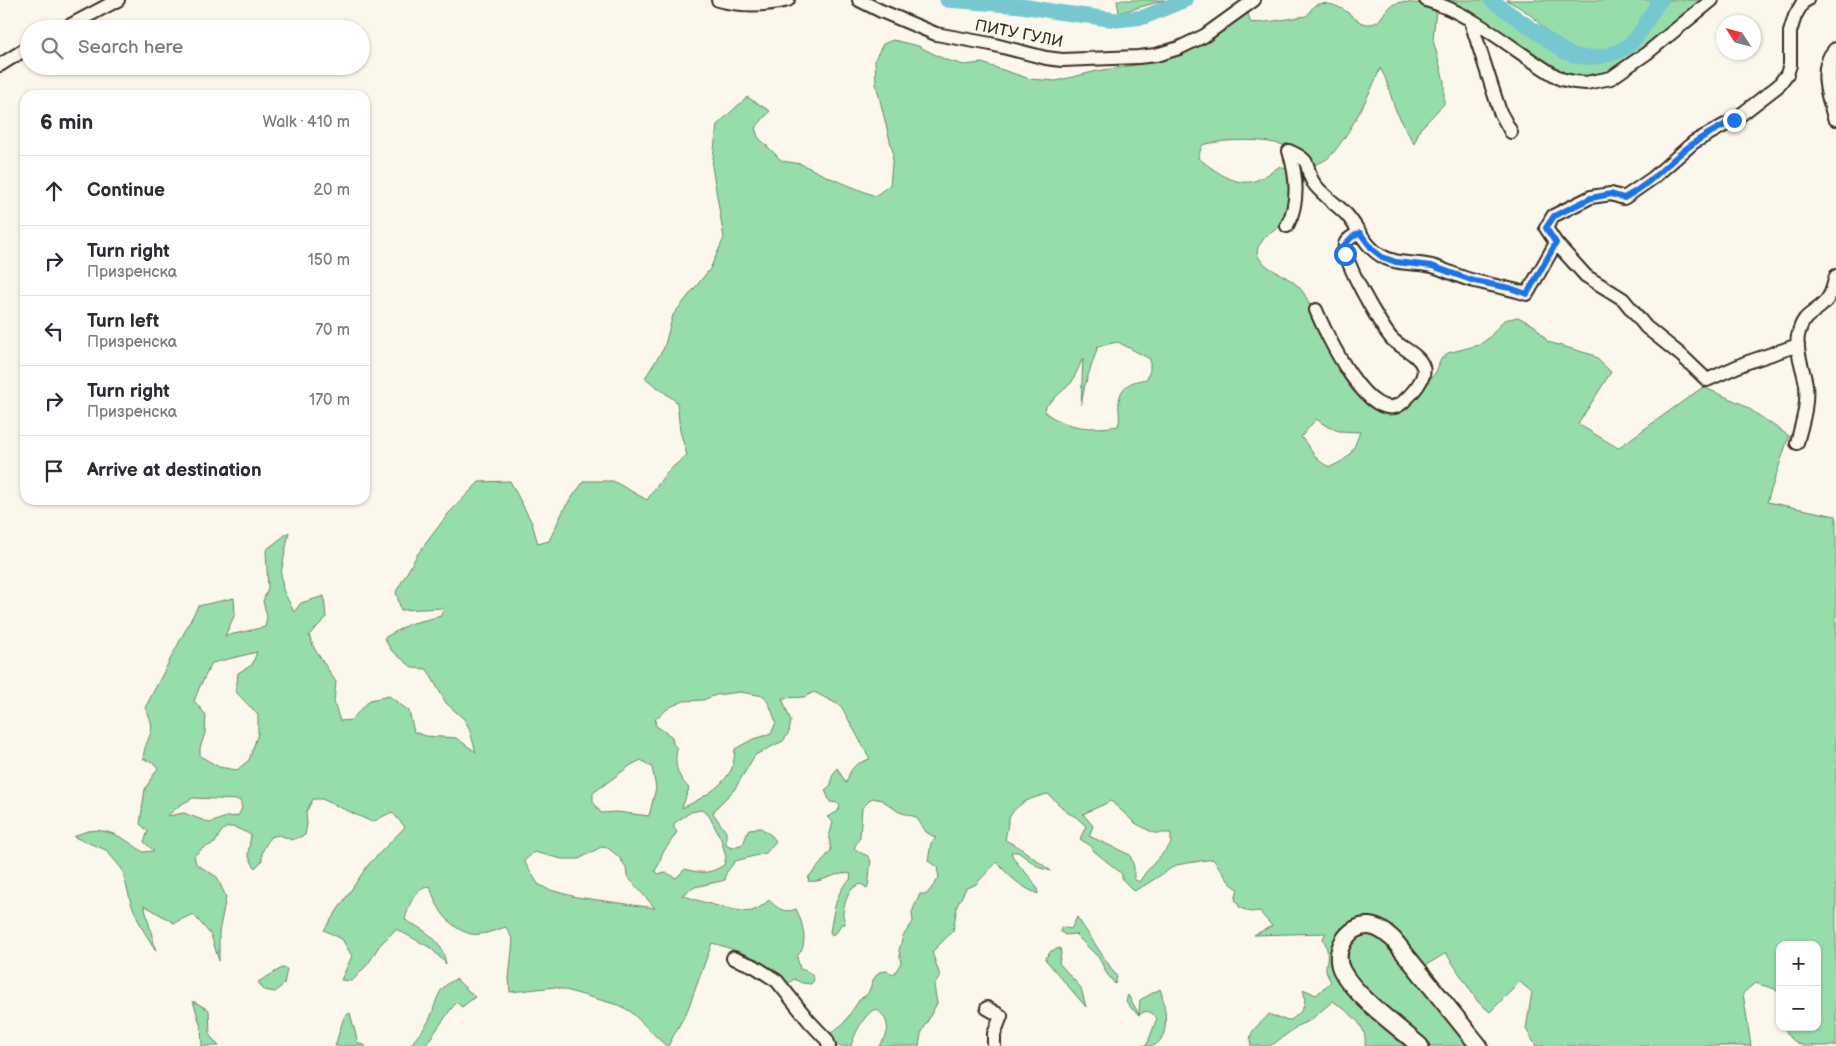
<!DOCTYPE html>
<html lang="en">
<head>
<meta charset="utf-8">
<style>
  :root { --surface:#fff; --page:#f2f2f3; --text:#2b2b33; --muted:#7c7c81; --line:#e1e1e2 }
  body { margin:0; font-family:"Balsamiq Sans",sans-serif; background:var(--page); color:var(--text) }
  .controls { position:absolute; right:15px; bottom:15px; display:grid; overflow:hidden; border-radius:10px; box-shadow:0 1px 4px #0004 }
  .controls button { width:45px; height:45px; display:grid; place-items:center; padding:0; border:0; border-bottom:1px solid var(--line); background:var(--surface); color:var(--text); font:25px sans-serif }
  .compass { position:absolute; left:1716px; top:15px; width:45px; height:45px; border-radius:50%; background:var(--surface); box-shadow:0 1px 4px #0004; rotate:306deg }
  .stop { position:absolute; width:15px; height:15px; margin:-11px; border:4px solid #1a73e8; border-radius:50%; background:#fff }
  .stop.end { background:#1a73e8; border-color:#fff; box-shadow:0 1px 5px #0008 }
  .list { margin:0; padding:0; list-style:none }
  h2 { display:flex; justify-content:space-between; align-items:center; height:65px; margin:0; padding:0 20px; font-size:21px }
  h2 small { font-size:16px; font-weight:400; color:var(--muted) }
  .list li { display:grid; grid-template-columns:32px 1fr auto; gap:15px; align-items:center; box-sizing:border-box; height:70px; padding:0 20px; border-top:1px solid var(--line) }
  .list b { display:block; font-size:19px; white-space:nowrap }
  .list p { margin:0; font-size:16px; white-space:nowrap; color:var(--muted) }
  .list em { font-size:16px; font-style:normal; color:var(--muted) }
  .icon { flex:none; width:28px; height:28px; fill:none; stroke:currentColor; stroke-width:2; stroke-linecap:round; stroke-linejoin:round }
  .map { position:relative; flex:none; width:1836px; height:1046px; overflow:hidden }
  .search { position:absolute; background:var(--surface); box-shadow:0 1px 4px #0004; left:20px; top:20px; width:350px; height:55px; display:flex; align-items:center; gap:12px; box-sizing:border-box; padding:0 18px; border-radius:28px; color:var(--muted); font-size:19px }
  .panel { position:absolute; background:var(--surface); box-shadow:0 1px 4px #0004; left:20px; top:90px; width:350px; height:415px; border-radius:15px }
  .map>svg:first-child { display:block }
</style>
</head>
<body>
<div class="map">
<svg width="1836" height="1046" viewBox="0 0 1836 1046">
  <rect width="100%" height="100%" fill="#fbf7ec"/>
  <filter id="ink" filterUnits="userSpaceOnUse"><feTurbulence type="fractalNoise" baseFrequency=".02" numOctaves="2"/><feDisplacementMap in="SourceGraphic" scale="10" xChannelSelector="R" yChannelSelector="G"/><feConvolveMatrix kernelMatrix="1 2 1 2 8 2 1 2 1" color-interpolation-filters="sRGB"/></filter>
  <g filter="url(#ink)">
    <path fill="#97ddab" stroke="#698464" fill-rule="evenodd" d="M 1117,0 L 1165,0 L 1119,13 Z
      M 1440,0 L 1491,0 L 1565,52 C 1586,62 1618,58 1635,39 C 1645,28 1650,12 1661,0 L 1712,0 L 1624,70 L 1580,83 Z
      M 1506,0 L 1655,0 C 1643,15 1633,38 1616,48 C 1598,59 1574,51 1558,40 C 1547,33 1539,21 1529,14 C 1522,8 1513,4 1506,0 Z
      M 1401,2 L 1425,4 L 1436,9 L 1433,40 L 1444,81 L 1444,104 L 1420,129 L 1414,144 L 1395,109 L 1385,77 L 1380,68 C 1373,89 1344,145 1327,159 C 1322,162 1318,164 1312,165 C 1307,160 1301,154 1294,150 C 1275,137 1223,139 1202,145 L 1198,158 C 1213,169 1236,189 1257,180 C 1265,177 1273,171 1280,166 L 1289,171 L 1292,197 L 1282,225 L 1265,237 L 1258,247 L 1257,254 C 1264,270 1286,274 1298,286 C 1306,294 1311,307 1314,318 L 1374,406 L 1422,389 L 1436,372 L 1441,359 L 1448,353 L 1479,345 L 1489,338 L 1504,320 L 1518,317 L 1535,326 L 1548,342 L 1593,355 L 1611,372 L 1578,424 L 1618,448 L 1703,387 L 1742,404 L 1789,436 L 1767,502 L 1836,516 L 1836,1046 C 1828,1046 1811,1046 1804,1046 C 1796,1044 1786,1036 1785,1027 L 1817,1027 L 1817,945 L 1780,945 L 1780,995 L 1775,989 L 1755,983 L 1743,993 L 1751,1046 L 1536,1046 L 1526,1029 L 1532,992 L 1520,982 L 1490,1012 L 1478,1002 L 1446,953 L 1423,967 L 1380,924 L 1332,950 L 1411,1046 L 1365,1046 C 1368,1024 1349,1013 1333,1001 L 1309,1021 L 1299,1025 L 1275,1043 L 1268,1046 L 1251,1046 C 1247,1029 1260,1026 1269,1014 L 1280,1019 L 1291,1020 C 1304,1010 1307,1005 1303,989 L 1316,995 L 1331,982 C 1321,965 1329,965 1327,950 C 1327,946 1324,941 1323,938 L 1326,933 L 1254,935 L 1272,926 L 1259,911 L 1251,912 L 1240,908 L 1235,899 L 1238,889 L 1230,883 L 1213,859 L 1176,865 L 1147,884 L 1134,891 L 1122,879 L 1122,874 L 1094,851 L 1091,846 L 1080,839 L 1086,826 L 1076,817 L 1068,813 L 1048,794 C 1034,797 1018,802 1010,816 C 1007,823 1007,832 1005,840 L 1019,847 L 1051,871 L 1040,868 L 1018,852 L 1011,852 C 1016,868 1037,878 1038,894 C 1021,887 1008,876 997,862 L 975,885 L 966,888 L 957,906 L 953,931 L 932,952 L 940,976 L 934,986 L 937,1003 L 921,1034 L 919,1046 L 879,1046 C 881,1042 884,1040 886,1036 C 890,1026 885,1013 875,1009 C 864,1014 854,1035 851,1046 L 836,1046 L 835,1042 L 830,1034 L 844,1023 L 860,999 L 868,994 L 873,980 L 879,972 L 886,971 L 894,974 L 901,963 L 899,950 L 903,936 L 913,922 L 912,912 L 920,894 L 927,894 L 939,878 L 937,867 L 928,861 L 931,843 L 936,838 L 926,832 L 916,817 L 899,812 L 882,800 L 872,798 L 862,808 L 860,837 L 854,848 L 861,853 L 868,856 L 871,861 C 869,869 870,883 867,888 L 861,884 C 859,885 855,886 853,888 C 848,892 842,909 843,916 C 844,919 845,921 845,924 L 841,924 L 837,932 L 832,935 L 830,932 C 833,916 836,889 850,880 L 851,874 C 836,870 823,884 808,881 L 809,876 C 818,868 823,860 831,850 L 829,837 L 833,822 L 827,817 L 837,812 L 840,807 L 838,803 L 830,802 L 825,790 L 831,785 L 832,777 L 837,768 L 846,783 C 852,766 853,765 870,759 L 841,706 L 814,692 L 804,697 L 782,698 L 791,721 L 789,732 L 783,741 L 755,755 L 734,790 L 717,807 L 713,813 L 726,832 L 726,845 L 731,848 L 743,844 L 749,829 L 761,828 L 772,836 L 776,841 L 766,853 L 735,861 L 726,873 L 725,880 L 695,887 L 682,895 C 695,900 741,914 752,911 C 759,909 764,904 769,900 C 777,908 784,914 796,909 C 801,919 806,934 803,946 C 803,949 799,953 797,957 L 800,969 C 807,971 812,972 814,980 L 811,984 L 802,983 L 794,979 L 788,984 C 766,962 742,951 712,943 L 688,1009 L 668,1046 L 666,1046 L 630,1011 L 618,1005 L 555,987 L 510,992 L 509,979 L 513,940 L 506,927 C 496,930 481,936 471,934 C 448,928 436,907 430,886 C 413,890 409,905 405,920 C 426,931 442,939 446,964 L 431,948 L 396,929 L 379,946 L 368,964 L 352,981 L 341,980 L 352,956 L 342,939 L 324,930 L 368,865 L 405,827 L 392,812 L 372,822 L 322,799 L 313,799 L 306,812 L 307,824 L 305,835 L 292,840 L 279,835 L 270,837 L 262,852 L 262,861 L 255,868 L 248,855 L 251,835 C 231,825 225,821 215,843 L 203,848 L 194,856 L 196,864 L 217,877 L 226,897 L 219,932 L 219,961 L 211,935 L 193,914 L 174,923 L 144,905 L 156,951 L 142,928 L 131,903 L 122,869 L 106,850 L 74,837 C 99,821 123,837 143,852 L 154,851 L 144,842 L 148,831 L 140,824 L 145,789 L 158,768 L 153,762 L 143,759 C 145,735 160,733 145,708 L 198,606 L 234,598 L 235,614 L 225,636 L 265,627 L 267,617 L 263,601 L 268,588 L 266,550 L 289,532 L 281,573 L 283,590 L 294,612 L 301,603 L 324,596 L 326,618 L 309,635 L 314,648 L 336,682 L 334,702 L 340,721 L 351,720 L 370,700 L 389,696 L 409,711 L 414,732 L 426,736 L 456,738 L 476,752 L 469,728 L 464,719 L 446,703 L 427,669 L 413,668 L 391,650 L 384,638 L 409,624 L 441,616 L 443,608 L 401,610 L 396,592 L 417,555 L 448,514 L 479,482 L 510,481 L 532,523 L 538,544 L 549,541 L 565,507 L 584,481 L 613,481 L 647,500 L 667,472 L 687,455 L 680,431 L 677,402 L 645,378 L 664,348 L 673,315 L 710,269 L 724,238 L 712,166 L 717,125 L 747,97 L 770,111 L 755,128 L 758,137 L 782,161 L 801,164 L 828,177 L 875,196 L 890,185 L 893,153 L 876,84 L 875,59 L 883,44 L 893,40 L 918,46 L 946,60 L 964,65 L 982,63 L 1030,79 L 1056,81 L 1097,71 L 1154,62 L 1198,46 L 1217,35 L 1248,12 L 1250,22 C 1257,25 1297,17 1307,16 C 1309,13 1311,9 1314,6 C 1323,0 1339,6 1347,12 C 1355,18 1360,25 1371,24 C 1381,23 1383,12 1390,6 C 1393,4 1398,3 1401,2 ZM 1118,342 L 1150,359 L 1150,370 L 1147,379 C 1133,381 1120,385 1119,402 C 1118,411 1121,418 1118,426 C 1094,430 1065,429 1045,412 L 1046,406 L 1072,382 L 1083,358 L 1081,405 L 1085,385 L 1098,346 ZM 1316,419 L 1328,427 L 1339,431 L 1360,432 C 1352,453 1351,458 1330,467 C 1314,461 1312,449 1301,437 ZM 257,652 L 252,665 L 238,673 L 236,692 L 258,715 L 258,734 L 249,760 L 237,770 L 219,767 L 200,756 L 200,748 L 205,733 L 206,715 L 194,701 L 200,686 L 212,663 ZM 740,692 L 764,696 L 770,706 L 776,722 L 771,734 L 753,739 L 735,749 C 734,757 734,765 730,772 C 720,789 699,800 682,808 L 689,788 C 677,776 674,765 677,748 L 673,744 L 672,737 L 655,725 L 656,718 L 670,707 L 684,701 L 703,700 L 716,695 ZM 641,760 L 652,767 L 656,788 L 649,816 L 617,812 L 601,813 L 593,802 L 593,793 L 631,765 ZM 193,798 L 240,800 L 242,808 L 238,816 L 226,817 L 210,823 L 184,813 L 167,816 L 180,805 ZM 1111,801 L 1135,823 L 1154,833 L 1171,833 L 1171,844 L 1146,872 L 1139,882 L 1134,879 L 1134,867 L 1130,855 L 1089,836 L 1093,826 L 1083,814 ZM 701,810 L 708,814 L 721,839 L 726,857 L 724,865 C 710,874 702,874 685,869 L 676,878 L 667,873 L 659,874 L 655,871 L 659,864 L 662,854 L 677,832 L 674,828 L 674,823 L 691,812 ZM 601,847 L 608,848 L 619,857 L 626,867 L 627,876 L 655,908 L 576,897 L 547,889 L 538,884 L 524,861 L 534,852 L 562,859 L 579,859 Z
      M 1077,917 L 1117,977 L 1115,984 L 1107,974 L 1099,958 L 1075,934 L 1065,935 L 1061,932 L 1061,927 L 1071,929 Z
      M 1365,935 L 1373,935 L 1385,941 L 1474,1046 L 1431,1046 L 1361,987 L 1347,966 L 1347,954 L 1350,945 L 1359,936 Z
      M 1060,948 L 1061,954 L 1059,963 L 1081,988 L 1086,1007 L 1045,959 L 1051,951 Z
      M 282,968 L 287,969 L 284,984 L 275,992 L 264,990 L 258,982 Z
      M 456,979 L 475,997 L 462,1007 L 456,1002 L 425,1046 L 410,1046 C 415,1038 422,1032 427,1024 C 438,1006 433,989 456,979 Z
      M 1160,989 C 1165,1003 1172,1038 1153,1046 C 1149,1046 1144,1046 1141,1046 L 1147,1045 L 1157,1018 C 1150,1011 1147,1009 1139,1015 L 1131,1008 L 1126,1001 L 1128,995 L 1139,1014 L 1140,1000 Z
      M 193,1001 L 209,1010 L 210,1036 L 219,1046 L 202,1046 L 201,1027 Z
      M 350,1013 L 358,1043 L 366,1046 L 335,1046 L 344,1017 Z"/>
    <g fill="none" stroke-linecap="round" stroke-linejoin="round">
      <path stroke="#77c7d1" stroke-width="15" d="M 947,0 L 1022,6 L 1057,12 L 1117,20 L 1144,17 L 1185,0
        M 1491,0 L 1565,52 C 1586,62 1618,58 1635,39 C 1645,28 1650,12 1661,0"/>
      <g stroke="#3b2a1e" stroke-width="16">
        <path id="minor" d="M 718,0 C 741,6 765,6 788,0
          M 859,0 L 881,11 L 936,34 L 991,44 L 1046,58 L 1062,60 L 1138,57 L 1156,55 L 1179,48 L 1204,36 L 1254,0
          M 1426,0 C 1477,15 1515,53 1561,79 L 1574,82 L 1586,83 L 1611,78 L 1647,53 L 1712,0
          M 1470,19 L 1500,112 L 1511,132
          M 63,29 L 118,0
          M 0,65 L 29,47
          M 1289,151 C 1317,163 1302,168 1315,185 C 1324,196 1336,204 1346,214 C 1358,227 1365,246 1380,255 C 1395,265 1415,262 1432,266 C 1447,270 1460,278 1475,281 C 1493,286 1510,288 1527,294 L 1556,243 L 1546,228 L 1553,216 L 1591,197 L 1611,194 L 1624,198 L 1653,178 L 1694,142 L 1734,120 L 1778,86 L 1787,74 L 1790,65 L 1790,32 L 1795,16 L 1803,2 L 1807,0
          M 1287,226 C 1299,203 1297,176 1289,151
          M 1556,243 L 1586,276 L 1623,299 L 1646,327 L 1682,356 L 1707,380 L 1745,363 L 1798,345
          M 1316,310 C 1325,332 1371,431 1403,402 C 1411,395 1427,378 1423,367 C 1419,354 1401,348 1392,339 C 1382,328 1340,257 1345,244 C 1347,239 1355,235 1360,233
          M 1797,443 C 1802,423 1808,406 1806,385 C 1804,371 1795,349 1798,336 C 1803,312 1813,316 1826,301 C 1833,293 1833,285 1836,276
          M 733,958 L 754,966 L 777,981 L 809,1021 L 827,1040 L 829,1046
          M 987,1008 L 1001,1016 L 994,1034 L 994,1046"/>
      </g>
      <g stroke="#3b2a1e" stroke-width="20">
        <path id="major" d="M 1836,51 C 1820,68 1830,97 1836,117
          M 1420,1046 C 1398,1027 1355,996 1342,971 C 1332,952 1347,925 1369,926 C 1379,927 1386,933 1393,939 L 1479,1046"/>
      </g>
      <use href="#minor" stroke="#fbf7ec" stroke-width="12"/>
      <use href="#major" stroke="#fbf7ec" stroke-width="16"/>
    </g>
  </g>
  <g fill="none" stroke-linecap="round" stroke-linejoin="round" filter="url(#ink)">
    <path stroke="#1a73e8" stroke-width="6" d="M 1345,254 L 1345,244 L 1352,237 L 1360,233 L 1373,250 L 1382,257 L 1396,262 L 1432,266 L 1474,281 L 1510,288 L 1527,294 L 1556,243 L 1546,228 L 1554,216 L 1591,198 L 1611,194 L 1624,198 C 1652,184 1669,160 1694,143 C 1706,134 1721,127 1734,120"/>
  </g>
  <g text-anchor="middle" dominant-baseline="central" stroke-width="5" stroke-linejoin="round" paint-order="stroke">
    <g font-size="16" fill="#3b2a1e" stroke="#fbf7ec">
      <text transform="translate(1019 34) rotate(11)">ПИТУ ГУЛИ</text>
    </g>
  </g>
</svg>
<div class="controls">
<button>+</button>
<button>−</button>
</div>
<svg class="compass" viewBox="-18 -18 36 36"><path d="M0-13l5 13h-10z" fill="#e53935"/><path d="M0 13l5-13h-10z" fill="#7c7c81"/></svg>
<div class="stop" style="left:1345px;top:254px"></div>
<div class="stop end" style="left:1734px;top:120px"></div>
<div class="search"><svg class="icon" aria-label="search" viewBox="0 0 24 24"><circle cx="10" cy="10" r="6"/><path d="M15 15l6 6"/></svg>Search here</div>
<section class="panel">
<h2>6 min<small>Walk · 410 m</small></h2>
<ul class="list">
<li><svg class="icon" aria-label="ahead" viewBox="0 0 24 24"><path d="M12 20V5M6 11l6-6 6 6"/></svg><div><b>Continue</b></div><em>20 m</em></li>
<li><svg class="icon" aria-label="right" viewBox="0 0 24 24"><path d="M7 20v-9h11M14 6l5 5-5 5"/></svg><div><b>Turn right</b><p>Призренска</p></div><em>150 m</em></li>
<li><svg class="icon" aria-label="left" viewBox="0 0 24 24"><path d="M17 20v-9H6M10 6l-5 5 5 5"/></svg><div><b>Turn left</b><p>Призренска</p></div><em>70 m</em></li>
<li><svg class="icon" aria-label="right" viewBox="0 0 24 24"><path d="M7 20v-9h11M14 6l5 5-5 5"/></svg><div><b>Turn right</b><p>Призренска</p></div><em>170 m</em></li>
<li><svg class="icon" aria-label="arrive" viewBox="0 0 24 24"><path d="M6 21V4h12l-3 4 3 4H6"/></svg><div><b>Arrive at destination</b></div></li>
</ul>
</section>
</div>
</body>
</html>
